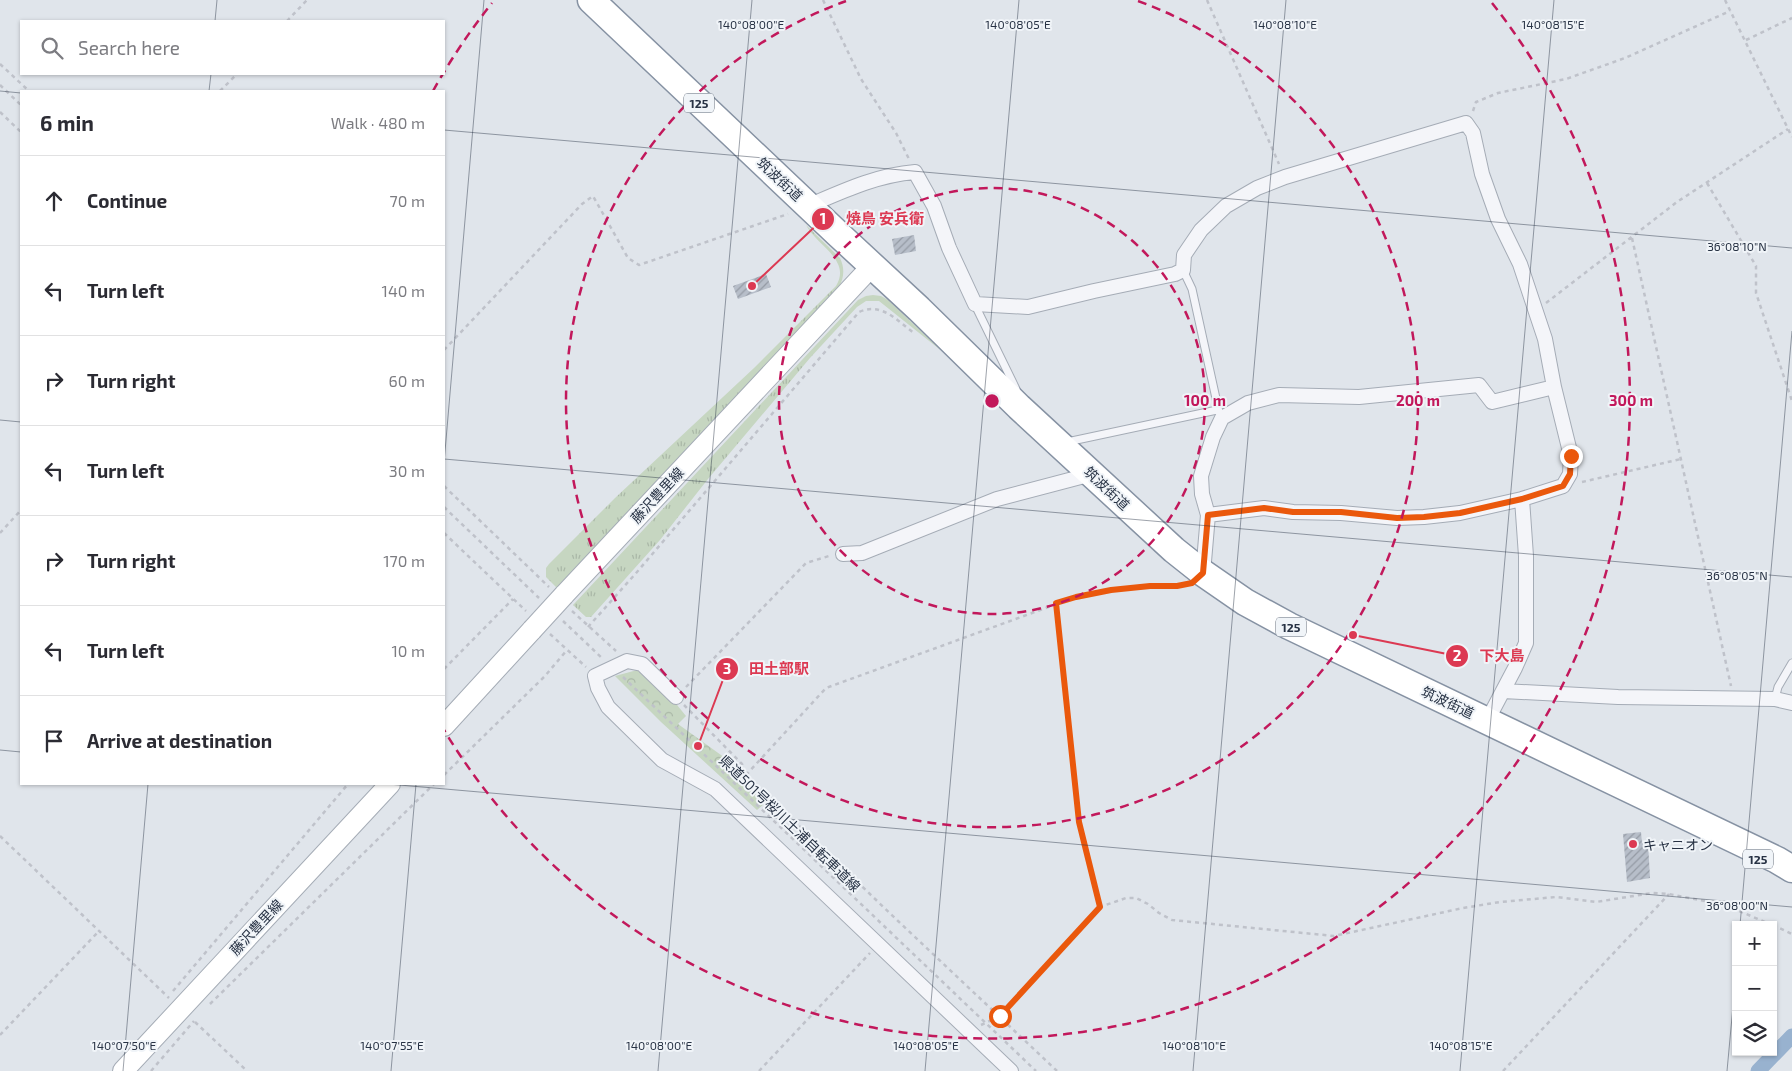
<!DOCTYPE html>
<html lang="en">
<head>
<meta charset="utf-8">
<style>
  :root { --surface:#fff; --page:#f7f7f7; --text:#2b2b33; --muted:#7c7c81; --line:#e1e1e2 }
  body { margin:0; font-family:"Exo 2","Noto Sans JP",sans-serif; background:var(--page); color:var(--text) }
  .controls { position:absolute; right:15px; bottom:15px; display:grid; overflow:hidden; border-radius:0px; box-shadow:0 1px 4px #0004 }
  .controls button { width:45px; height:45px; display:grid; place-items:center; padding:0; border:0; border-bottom:1px solid var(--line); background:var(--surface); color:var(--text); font:25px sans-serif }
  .stop { position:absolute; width:15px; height:15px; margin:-11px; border:4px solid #ea580c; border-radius:50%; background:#fff }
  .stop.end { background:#ea580c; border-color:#fff; box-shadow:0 1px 5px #0008 }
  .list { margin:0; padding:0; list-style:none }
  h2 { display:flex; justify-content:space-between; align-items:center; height:65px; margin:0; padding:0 20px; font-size:21px }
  h2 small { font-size:16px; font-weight:400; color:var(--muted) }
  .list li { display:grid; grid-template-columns:32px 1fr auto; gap:15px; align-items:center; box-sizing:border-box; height:90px; padding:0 20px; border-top:1px solid var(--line) }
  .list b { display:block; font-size:19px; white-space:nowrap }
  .list em { font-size:16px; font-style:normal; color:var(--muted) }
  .icon { flex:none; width:28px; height:28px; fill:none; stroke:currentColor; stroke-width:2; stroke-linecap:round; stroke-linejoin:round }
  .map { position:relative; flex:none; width:1792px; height:1071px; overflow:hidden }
  .search { position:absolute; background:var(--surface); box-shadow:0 1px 4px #0004; left:20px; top:20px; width:425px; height:55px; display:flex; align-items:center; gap:12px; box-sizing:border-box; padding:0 18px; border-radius:0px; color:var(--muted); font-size:19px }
  .panel { position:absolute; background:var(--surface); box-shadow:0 1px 4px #0004; left:20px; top:90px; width:425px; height:695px; border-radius:0px }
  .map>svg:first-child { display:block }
</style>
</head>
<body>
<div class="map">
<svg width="1792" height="1071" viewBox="0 0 1792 1071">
  <defs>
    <pattern id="grass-tufts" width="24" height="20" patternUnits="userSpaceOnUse" patternTransform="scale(1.25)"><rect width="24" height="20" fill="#c6d6c1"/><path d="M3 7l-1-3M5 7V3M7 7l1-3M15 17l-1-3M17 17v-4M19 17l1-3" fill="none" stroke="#aab8a7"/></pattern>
    <pattern id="park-crowns" width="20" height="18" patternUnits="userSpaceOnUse" patternTransform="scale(1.25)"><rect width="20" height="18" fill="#c6d6c1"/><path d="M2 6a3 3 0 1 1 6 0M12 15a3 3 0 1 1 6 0" fill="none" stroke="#aab8a7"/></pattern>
    <pattern id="building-hatch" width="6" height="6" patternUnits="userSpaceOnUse" patternTransform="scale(1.25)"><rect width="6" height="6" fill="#b7bec9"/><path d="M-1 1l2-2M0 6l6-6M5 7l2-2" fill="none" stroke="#959ba5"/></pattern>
  </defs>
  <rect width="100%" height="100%" fill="#e0e5eb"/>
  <path fill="url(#grass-tufts)" d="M 806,225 L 840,258 C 845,268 844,278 839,287 L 557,588 L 546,577 L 546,568 L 549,564 L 615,498 L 754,368 L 836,286 C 852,260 816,245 806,225 Z
    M 873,295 L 881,296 L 888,300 L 943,352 L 879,301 L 866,301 L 857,307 L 810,358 L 708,479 L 660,540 L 591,617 L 586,617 L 573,605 L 858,300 L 866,296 Z"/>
  <path fill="url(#park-crowns)" d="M 641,669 L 673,700 L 686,716 L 678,724 L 739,768 L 743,779 L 764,804 L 757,810 L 661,722 L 615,676 Z"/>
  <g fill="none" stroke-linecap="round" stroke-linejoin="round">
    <path stroke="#98b2cf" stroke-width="15" d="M 1758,1071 L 1792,1036"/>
  </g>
  <path fill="url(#building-hatch)" d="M 914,235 L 916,251 L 895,255 L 892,239 Z
    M 766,274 L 771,287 L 738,299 L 733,286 Z
    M 1641,832 L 1642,843 L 1648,843 L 1650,878 L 1627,882 L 1623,834 Z"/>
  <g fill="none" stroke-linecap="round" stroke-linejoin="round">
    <g stroke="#a5acb6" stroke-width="9">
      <path id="lane" d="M 1183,270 L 1192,289 L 1219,412
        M 975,305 L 1016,389
        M 1067,442 L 1217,410
        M 1775,699 L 1778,687 L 1792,663"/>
    </g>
    <g stroke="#a5acb6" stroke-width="16">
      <path id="street" d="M 808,206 C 843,191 877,175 915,172 L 934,206 L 949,248 L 975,304 L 1028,307 L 1094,291 L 1175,274 L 1183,270 L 1184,255 L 1201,230 L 1226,206 L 1257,188 L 1285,177 L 1466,123 L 1473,133 L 1482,174 L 1498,219 L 1520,264 L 1545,339 L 1554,387 L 1571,456 L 1570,474 L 1563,486 L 1522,499 L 1460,513 L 1424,517 L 1397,518 L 1341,513 L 1293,512 L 1264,508 L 1208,515 L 1203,573
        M 1208,515 L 1202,494 L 1201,476 L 1213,437 L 1222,418 L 1248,403 L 1279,395 L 1359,397 L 1479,385 L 1492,402 L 1554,387
        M 843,554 L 862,553 L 997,499 L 1092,474
        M 1503,691 L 1618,697 L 1775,699 L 1792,703
        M 676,697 L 642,664 L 627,661 L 595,676 L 598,688 L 608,707 L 662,760 L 715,789 L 1011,1071
        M 1487,721 L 1515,668 L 1526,643 L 1526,556 L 1522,499"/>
    </g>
    <g stroke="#a5acb6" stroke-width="22">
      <path id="secondary" d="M 564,595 L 872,266
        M 444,726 L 532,630
        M 123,1071 L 390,784"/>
    </g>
    <g stroke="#8692a3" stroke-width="29">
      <path id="highway" d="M 591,0 L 838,234 L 919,309 L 1019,407 L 1174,550 L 1203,573 L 1245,602 L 1289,626 L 1777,860 L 1792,869"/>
    </g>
    <path stroke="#bfc2ca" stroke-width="2.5" stroke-dasharray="4 4" stroke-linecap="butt" d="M 823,0 L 861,79 L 896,133 L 909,159
      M 1207,0 L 1279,164
      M 1725,0 L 1792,137
      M 287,21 L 307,0
      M 1746,40 L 1792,18
      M 0,64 L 29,91
      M 0,85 L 21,105
      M 220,91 L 237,74
      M 1473,111 L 1476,102 L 1498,93 L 1566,79 L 1625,58 L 1730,11
      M 0,112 L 21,132
      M 1707,183 L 1756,266 L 1756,293 L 1792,401
      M 1632,238 L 1731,686
      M 1546,303 L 1677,202 L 1788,129
      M 444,350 L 582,204 L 593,196 L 628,258 L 639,265 L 788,214
      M 1582,482 L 1681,459
      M 444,486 L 549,587
      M 444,507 L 539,598
      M 0,533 L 21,510
      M 444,533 L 526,611
      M 1056,603 L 1079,822 L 1100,907
      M 572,611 L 616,651
      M 563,621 L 602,658
      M 588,627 L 637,572 L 859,312 C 882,302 896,320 914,333
      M 550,634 L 586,667
      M 444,669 L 513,599
      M 623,677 L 1036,1071
      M 686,687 L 806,563 L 829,556
      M 684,705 L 742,764 L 746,775 L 898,921 L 1057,1071
      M 444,775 L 545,676 L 567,650
      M 746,775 L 826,688 L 1076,597 L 1111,590 L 1184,585
      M 0,836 L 169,998
      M 1773,925 L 1792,934
      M 173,991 L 348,784
      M 210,1004 L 434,784
      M 195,1022 L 247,1071
      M 981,1025 L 1000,1016 L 1100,907 L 1126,898 L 1136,898 L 1148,904 L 1159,913 L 1172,920 L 1334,936 L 1463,908 L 1500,902 L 1556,897 L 1596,902 L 1652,893 L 1669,894 L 1725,905 L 1772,925
      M 0,1035 L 99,931
      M 151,1071 L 194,1021
      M 759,1071 L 870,953
      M 1503,1071 L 1669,894"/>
    <use href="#lane" stroke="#f4f5f9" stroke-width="7"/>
    <use href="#street" stroke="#f4f5f9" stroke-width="14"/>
    <use href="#secondary" stroke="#fff" stroke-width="20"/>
    <use href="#highway" stroke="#fff" stroke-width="26"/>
    <g stroke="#a5acb6" stroke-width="22" stroke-linecap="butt">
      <path id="secondary-bridge" d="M 532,630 L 564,595"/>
    </g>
    <use href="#secondary-bridge" stroke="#fff" stroke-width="20"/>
  </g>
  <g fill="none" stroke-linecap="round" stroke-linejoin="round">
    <path stroke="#ea580c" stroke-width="6" d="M 1000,1016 L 1100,907 L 1079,822 L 1056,603 L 1076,597 L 1111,590 L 1150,586 L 1177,586 L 1192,583 L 1203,573 L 1208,515 L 1264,508 L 1293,512 L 1341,512 L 1397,518 L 1424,517 L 1460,513 L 1522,499 L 1563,486 L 1570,474 L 1571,456"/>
  </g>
  <path fill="none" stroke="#273244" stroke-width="1" stroke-opacity="0.45" d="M 215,21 L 217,0M 0,91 L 21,93M 209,91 L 211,74M 444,130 L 1792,248M 0,420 L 21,422M 444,459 L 1792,577M 444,463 L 484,0M 0,750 L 21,752M 388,784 L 1792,907M 1740,925 L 1792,331M 123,1071 L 148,784M 391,1071 L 416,784M 658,1071 L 752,0M 925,1071 L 1019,0M 1193,1071 L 1286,0M 1460,1071 L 1554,0M 1727,1071 L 1736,974"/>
  <g fill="none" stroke="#c2185b" stroke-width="2.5" stroke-dasharray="9 6">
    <circle cx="992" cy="401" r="213"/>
    <path d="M1138 1A426 426 0 1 1 846 1"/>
    <path d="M433 91A639 639 0 0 1 492 3M1492 3A639 639 0 1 1 444 730"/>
  </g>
  <circle fill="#dc3952" stroke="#f0f4f8" stroke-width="2" cx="1633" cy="844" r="5"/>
  <g text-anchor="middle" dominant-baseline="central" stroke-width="4" stroke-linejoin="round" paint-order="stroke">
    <g fill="#f0f4f8" stroke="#636c7a" stroke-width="1">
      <rect x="684" y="93.5" width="30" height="19" rx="4"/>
      <rect x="1276" y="617.5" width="30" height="19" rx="4"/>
      <rect x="1743" y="849.5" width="30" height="19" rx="4"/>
    </g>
    <g font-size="12" font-weight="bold" fill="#273244">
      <text x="699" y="103">125</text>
      <text x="1291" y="627">125</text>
      <text x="1758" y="859">125</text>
    </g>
    <g font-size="14" fill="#273244" stroke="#f0f4f8">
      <text transform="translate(780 179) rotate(43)">筑波街道</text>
      <text transform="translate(1107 488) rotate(43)">筑波街道</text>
      <text transform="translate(657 495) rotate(-47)">藤沢豊里線</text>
      <text transform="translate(1448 702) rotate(25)">筑波街道</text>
      <text transform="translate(790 823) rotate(44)">県道501号桜川土浦自転車道線</text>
      <text transform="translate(256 927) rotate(-47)">藤沢豊里線</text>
    </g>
    <g font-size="14" fill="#273244" stroke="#f0f4f8" text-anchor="start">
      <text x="1643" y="844">キャニオン</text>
    </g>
  </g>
  <g font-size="12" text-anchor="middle" fill="#273244" stroke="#f0f4f8" stroke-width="4" stroke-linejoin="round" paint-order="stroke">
    <text x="751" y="29">140°08'00"E</text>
    <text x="1018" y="29">140°08'05"E</text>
    <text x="1285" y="29">140°08'10"E</text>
    <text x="1553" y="29">140°08'15"E</text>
    <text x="1737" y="251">36°08'10"N</text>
    <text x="1737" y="580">36°08'05"N</text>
    <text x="1737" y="910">36°08'00"N</text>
    <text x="124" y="1050">140°07'50"E</text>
    <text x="392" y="1050">140°07'55"E</text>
    <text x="659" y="1050">140°08'00"E</text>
    <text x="926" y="1050">140°08'05"E</text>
    <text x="1194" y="1050">140°08'10"E</text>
    <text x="1461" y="1050">140°08'15"E</text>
  </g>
  <circle cx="992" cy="401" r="8" fill="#c2185b" stroke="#f0f4f8" stroke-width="2.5"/>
  <g font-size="15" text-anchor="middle" font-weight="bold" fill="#c2185b" stroke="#f0f4f8" stroke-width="4" stroke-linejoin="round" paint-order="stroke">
    <text x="1205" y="406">100 m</text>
    <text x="1418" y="406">200 m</text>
    <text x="1631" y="406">300 m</text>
  </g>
  <path fill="none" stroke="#dc3952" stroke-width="2" d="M752 286L823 219M1353 635L1457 656M698 746L727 669"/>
  <g fill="#dc3952" stroke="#f0f4f8" stroke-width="2">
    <circle cx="752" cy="286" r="5"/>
    <circle cx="1353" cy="635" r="5"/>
    <circle cx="698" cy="746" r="5"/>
    <circle cx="823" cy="219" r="12"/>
    <circle cx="1457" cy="656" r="12"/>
    <circle cx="727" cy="669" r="12"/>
  </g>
  <g font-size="15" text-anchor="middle" font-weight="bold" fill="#fff">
    <text x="823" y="224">1</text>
    <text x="1457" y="661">2</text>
    <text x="727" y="674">3</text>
  </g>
  <g font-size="15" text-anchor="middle" font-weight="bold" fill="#dc3952" stroke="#f0f4f8" stroke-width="4" stroke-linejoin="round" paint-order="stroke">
    <text x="885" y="224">焼鳥 安兵衛</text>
    <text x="1502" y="661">下大島</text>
    <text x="779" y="674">田土部駅</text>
  </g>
</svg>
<div class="controls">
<button>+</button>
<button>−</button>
<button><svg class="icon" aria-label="layers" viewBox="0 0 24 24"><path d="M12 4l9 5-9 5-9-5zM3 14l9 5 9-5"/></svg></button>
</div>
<div class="stop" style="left:1000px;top:1016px"></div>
<div class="stop end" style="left:1571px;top:456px"></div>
<div class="search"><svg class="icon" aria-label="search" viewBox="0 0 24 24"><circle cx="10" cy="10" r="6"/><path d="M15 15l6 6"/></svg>Search here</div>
<section class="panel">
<h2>6 min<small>Walk · 480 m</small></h2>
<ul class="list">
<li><svg class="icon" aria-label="ahead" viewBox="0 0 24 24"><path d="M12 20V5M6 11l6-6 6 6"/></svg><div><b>Continue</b></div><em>70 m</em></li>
<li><svg class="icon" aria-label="left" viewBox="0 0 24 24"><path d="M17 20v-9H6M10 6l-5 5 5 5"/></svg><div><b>Turn left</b></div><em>140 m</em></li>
<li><svg class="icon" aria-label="right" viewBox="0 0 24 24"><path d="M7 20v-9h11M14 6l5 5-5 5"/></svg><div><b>Turn right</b></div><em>60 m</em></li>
<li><svg class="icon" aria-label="left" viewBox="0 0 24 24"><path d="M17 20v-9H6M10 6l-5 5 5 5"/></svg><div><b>Turn left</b></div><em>30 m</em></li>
<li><svg class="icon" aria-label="right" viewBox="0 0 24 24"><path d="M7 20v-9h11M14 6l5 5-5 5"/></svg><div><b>Turn right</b></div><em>170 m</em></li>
<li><svg class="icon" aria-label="left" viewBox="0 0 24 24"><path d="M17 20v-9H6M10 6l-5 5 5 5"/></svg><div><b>Turn left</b></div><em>10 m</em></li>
<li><svg class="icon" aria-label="arrive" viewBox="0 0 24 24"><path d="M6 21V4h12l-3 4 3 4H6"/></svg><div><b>Arrive at destination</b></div></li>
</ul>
</section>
</div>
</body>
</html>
